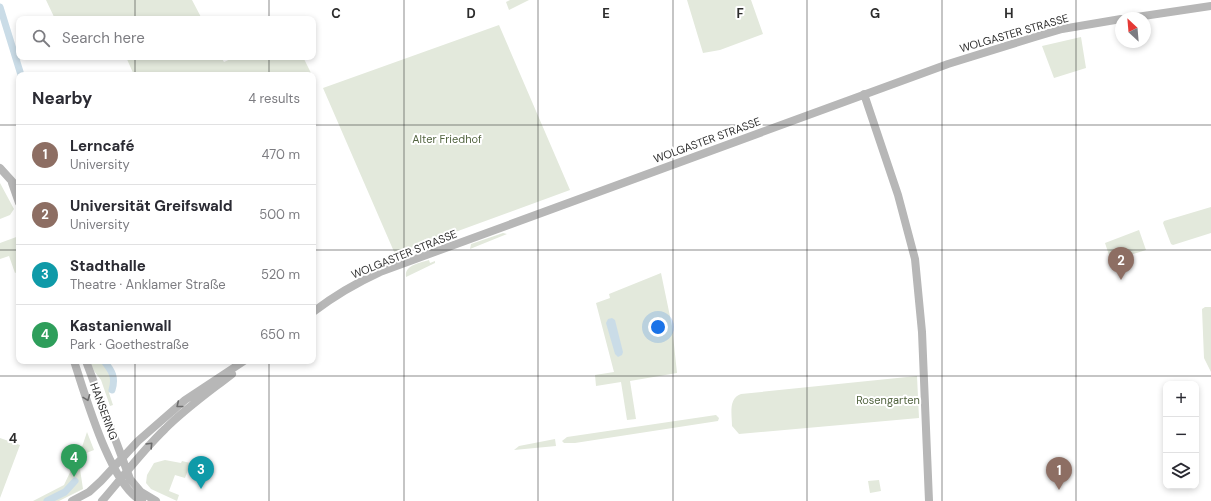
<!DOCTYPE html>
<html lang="en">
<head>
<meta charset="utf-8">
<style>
  :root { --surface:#fff; --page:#f2f2f3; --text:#2b2b33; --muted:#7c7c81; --line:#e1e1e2; --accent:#d1414f }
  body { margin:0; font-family:"DM Sans",sans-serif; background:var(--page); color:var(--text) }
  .controls { position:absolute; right:12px; bottom:12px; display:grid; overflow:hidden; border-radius:8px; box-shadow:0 2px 6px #0003 }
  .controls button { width:36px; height:36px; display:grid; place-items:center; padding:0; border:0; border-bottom:1px solid var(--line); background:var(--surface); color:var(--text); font:20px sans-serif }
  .compass { position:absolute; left:1115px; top:12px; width:36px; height:36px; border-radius:50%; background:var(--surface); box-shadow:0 2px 6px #0003; rotate:334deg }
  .you { position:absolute; left:658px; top:327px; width:14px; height:14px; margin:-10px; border:3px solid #fff; border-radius:50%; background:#1a73e8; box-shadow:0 0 0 6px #1a73e833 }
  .badge { display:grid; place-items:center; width:26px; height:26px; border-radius:50%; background:var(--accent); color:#fff; font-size:13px; font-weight:700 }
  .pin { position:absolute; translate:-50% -33px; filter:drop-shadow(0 1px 2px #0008) }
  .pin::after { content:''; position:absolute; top:21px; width:14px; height:12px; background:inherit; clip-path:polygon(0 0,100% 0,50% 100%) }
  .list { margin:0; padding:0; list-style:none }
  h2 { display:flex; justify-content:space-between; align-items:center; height:52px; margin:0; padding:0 16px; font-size:17px }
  h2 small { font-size:13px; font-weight:400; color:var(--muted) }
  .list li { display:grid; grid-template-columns:26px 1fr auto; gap:12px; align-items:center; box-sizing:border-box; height:60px; padding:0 16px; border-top:1px solid var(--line) }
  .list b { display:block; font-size:15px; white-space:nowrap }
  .list p { margin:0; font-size:13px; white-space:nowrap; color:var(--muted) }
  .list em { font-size:13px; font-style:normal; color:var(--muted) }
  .icon { flex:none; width:22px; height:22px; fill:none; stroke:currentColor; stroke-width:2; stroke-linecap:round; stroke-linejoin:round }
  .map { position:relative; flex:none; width:1211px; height:501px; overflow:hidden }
  .search { position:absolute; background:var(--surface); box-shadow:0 2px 6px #0003; left:16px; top:16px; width:300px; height:44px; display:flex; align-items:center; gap:10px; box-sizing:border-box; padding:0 14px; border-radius:8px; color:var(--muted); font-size:15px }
  .panel { position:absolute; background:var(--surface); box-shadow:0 2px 6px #0003; left:16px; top:72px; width:300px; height:292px; border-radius:8px }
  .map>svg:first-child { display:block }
</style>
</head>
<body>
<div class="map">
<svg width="1211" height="501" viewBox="0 0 1211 501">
  <rect width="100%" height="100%" fill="#fff"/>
  <path fill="#e3e9dc" d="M 46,0 L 192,0 L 202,19 L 55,19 Z
    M 510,0 L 529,0 L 509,10 L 506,2 Z
    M 687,0 L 751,0 L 763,34 L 720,50 L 703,53 Z
    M 499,25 L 570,190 L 395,254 L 323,88 Z
    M 1081,37 L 1086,68 L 1054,78 L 1042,46 Z
    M 126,57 L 221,57 L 224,62 L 235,57 L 303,57 L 312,75 L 134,75 Z
    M 0,183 L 14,209 L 10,215 L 0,219 Z
    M 1211,207 L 1211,233 L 1173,245 L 1171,244 L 1163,223 L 1164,221 Z
    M 1139,230 L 1146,250 L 1111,261 L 1105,243 Z
    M 503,233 L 507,234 L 470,249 L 471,244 Z
    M 19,236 L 19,271 L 15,273 L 9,256 L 0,259 L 0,243 Z
    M 429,260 L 430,263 L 435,261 L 435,263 L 406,277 C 404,265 420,263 429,260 Z
    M 661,273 L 672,326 L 677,373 L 630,381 L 636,419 L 627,420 L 621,382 L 596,386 L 595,375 L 614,372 L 596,303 L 610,298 L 609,294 Z
    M 1205,307 L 1211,307 L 1211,372 L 1204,358 L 1202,309 Z
    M 90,361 L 103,361 L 112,378 L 109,393 L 113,405 L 110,406 L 101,380 L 94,371 Z
    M 917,376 L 919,418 L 739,434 L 732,426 C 732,415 728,398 741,394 Z
    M 716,415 L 719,418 L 718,421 L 575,443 L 564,443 L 562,441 L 567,437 Z
    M 87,432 L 94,450 L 79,456 Z
    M 0,438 L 20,445 L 0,498 Z
    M 555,439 L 556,446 L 514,450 L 519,446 Z
    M 165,460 L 181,463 L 182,461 L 198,465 L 195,472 L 188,470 L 185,478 L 175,475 L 169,491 L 179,495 L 177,501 L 151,489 L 146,483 L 147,475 L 154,463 Z
    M 73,466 L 80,469 L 83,489 L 59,501 L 33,501 L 64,485 Z
    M 879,480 L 881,491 L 870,493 L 868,481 Z"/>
  <path fill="#cadce7" d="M 612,318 L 615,320 L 623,352 L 622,355 L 618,357 L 615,354 L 606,323 L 608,319 Z"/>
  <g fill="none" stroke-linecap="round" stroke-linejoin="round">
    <path stroke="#cadce7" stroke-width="7" d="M 0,7 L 21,75
      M 104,361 C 112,371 116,377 112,390
      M 47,501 L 65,492 L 75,481"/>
    <path stroke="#b7b7b7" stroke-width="8" d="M 1130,18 L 1211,6
      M 864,94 L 898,195 L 915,259 L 922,332 L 929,501
      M 0,168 L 19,189
      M 12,183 L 19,203
      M 313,312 C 334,296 356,283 380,272 L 948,64 L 1035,37 L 1062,29 L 1121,19
      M 74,361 C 85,394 111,487 142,501
      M 86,361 L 130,479 L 141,492 L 156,501
      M 72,501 L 89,492 L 101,481 L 138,441 L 185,400 L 244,361
      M 102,501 C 123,477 142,451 165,429 C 186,408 209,392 232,374"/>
  </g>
  <defs><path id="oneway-chevron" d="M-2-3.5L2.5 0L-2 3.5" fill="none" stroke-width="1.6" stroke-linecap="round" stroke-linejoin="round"/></defs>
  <g stroke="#6b6b6b">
    <use href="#oneway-chevron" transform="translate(87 398) rotate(69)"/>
    <use href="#oneway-chevron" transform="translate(179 405) rotate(141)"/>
    <use href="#oneway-chevron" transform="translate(150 445) rotate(-46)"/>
  </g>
  <path fill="none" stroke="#2d2d2d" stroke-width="1" stroke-opacity="0.55" d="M 135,0 L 135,19M 269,0 L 269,19M 404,0 L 404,501M 538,0 L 538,501M 673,0 L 673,501M 807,0 L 807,501M 942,0 L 942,501M 1076,0 L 1076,501M 135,57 L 135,75M 269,57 L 269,75M 0,125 L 19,125M 313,125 L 1211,125M 0,250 L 19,250M 313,250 L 1211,250M 135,361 L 135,501M 269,361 L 269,501M 0,376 L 1211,376"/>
  <g text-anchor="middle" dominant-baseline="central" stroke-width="4" stroke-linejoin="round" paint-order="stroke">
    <g font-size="11" fill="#2d2d2d" stroke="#fff">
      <text transform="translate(1014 33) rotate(-16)">WOLGASTER STRASSE</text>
      <text transform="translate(707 140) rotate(-20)">WOLGASTER STRASSE</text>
      <text transform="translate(404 254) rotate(-22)">WOLGASTER STRASSE</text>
      <text transform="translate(104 411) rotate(70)">HANSERING</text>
    </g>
    <g font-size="11" fill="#51633f" stroke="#fff">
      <text x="447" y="139">Alter Friedhof</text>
      <text x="888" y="400">Rosengarten</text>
    </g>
  </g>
  <g font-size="13" text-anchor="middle" font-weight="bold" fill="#2d2d2d" stroke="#fff" stroke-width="4" stroke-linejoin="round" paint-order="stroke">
    <text x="336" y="18">C</text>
    <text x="471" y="18">D</text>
    <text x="606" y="18">E</text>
    <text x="740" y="18">F</text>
    <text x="875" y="18">G</text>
    <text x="1009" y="18">H</text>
    <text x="13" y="443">4</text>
  </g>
</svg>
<div class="controls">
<button>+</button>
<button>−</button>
<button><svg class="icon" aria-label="layers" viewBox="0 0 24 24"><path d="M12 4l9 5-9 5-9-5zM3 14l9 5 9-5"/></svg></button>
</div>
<svg class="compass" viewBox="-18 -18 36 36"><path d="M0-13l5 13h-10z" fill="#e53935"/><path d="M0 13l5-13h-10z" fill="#7c7c81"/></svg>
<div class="you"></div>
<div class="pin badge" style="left:1059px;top:490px;background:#8d6e63">1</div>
<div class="pin badge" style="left:1121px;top:280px;background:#8d6e63">2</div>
<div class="pin badge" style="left:201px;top:489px;background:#0f9aa8">3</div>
<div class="pin badge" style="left:74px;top:477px;background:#2e9e5b">4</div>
<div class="search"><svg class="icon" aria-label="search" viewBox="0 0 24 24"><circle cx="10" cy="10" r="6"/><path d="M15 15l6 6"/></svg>Search here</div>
<section class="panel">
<h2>Nearby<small>4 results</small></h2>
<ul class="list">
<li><span class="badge" style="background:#8d6e63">1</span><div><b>Lerncafé</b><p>University</p></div><em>470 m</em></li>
<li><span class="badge" style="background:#8d6e63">2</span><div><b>Universität Greifswald</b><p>University</p></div><em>500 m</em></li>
<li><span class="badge" style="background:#0f9aa8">3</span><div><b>Stadthalle</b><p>Theatre · Anklamer Straße</p></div><em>520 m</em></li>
<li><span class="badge" style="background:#2e9e5b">4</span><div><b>Kastanienwall</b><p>Park · Goethestraße</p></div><em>650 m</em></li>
</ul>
</section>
</div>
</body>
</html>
